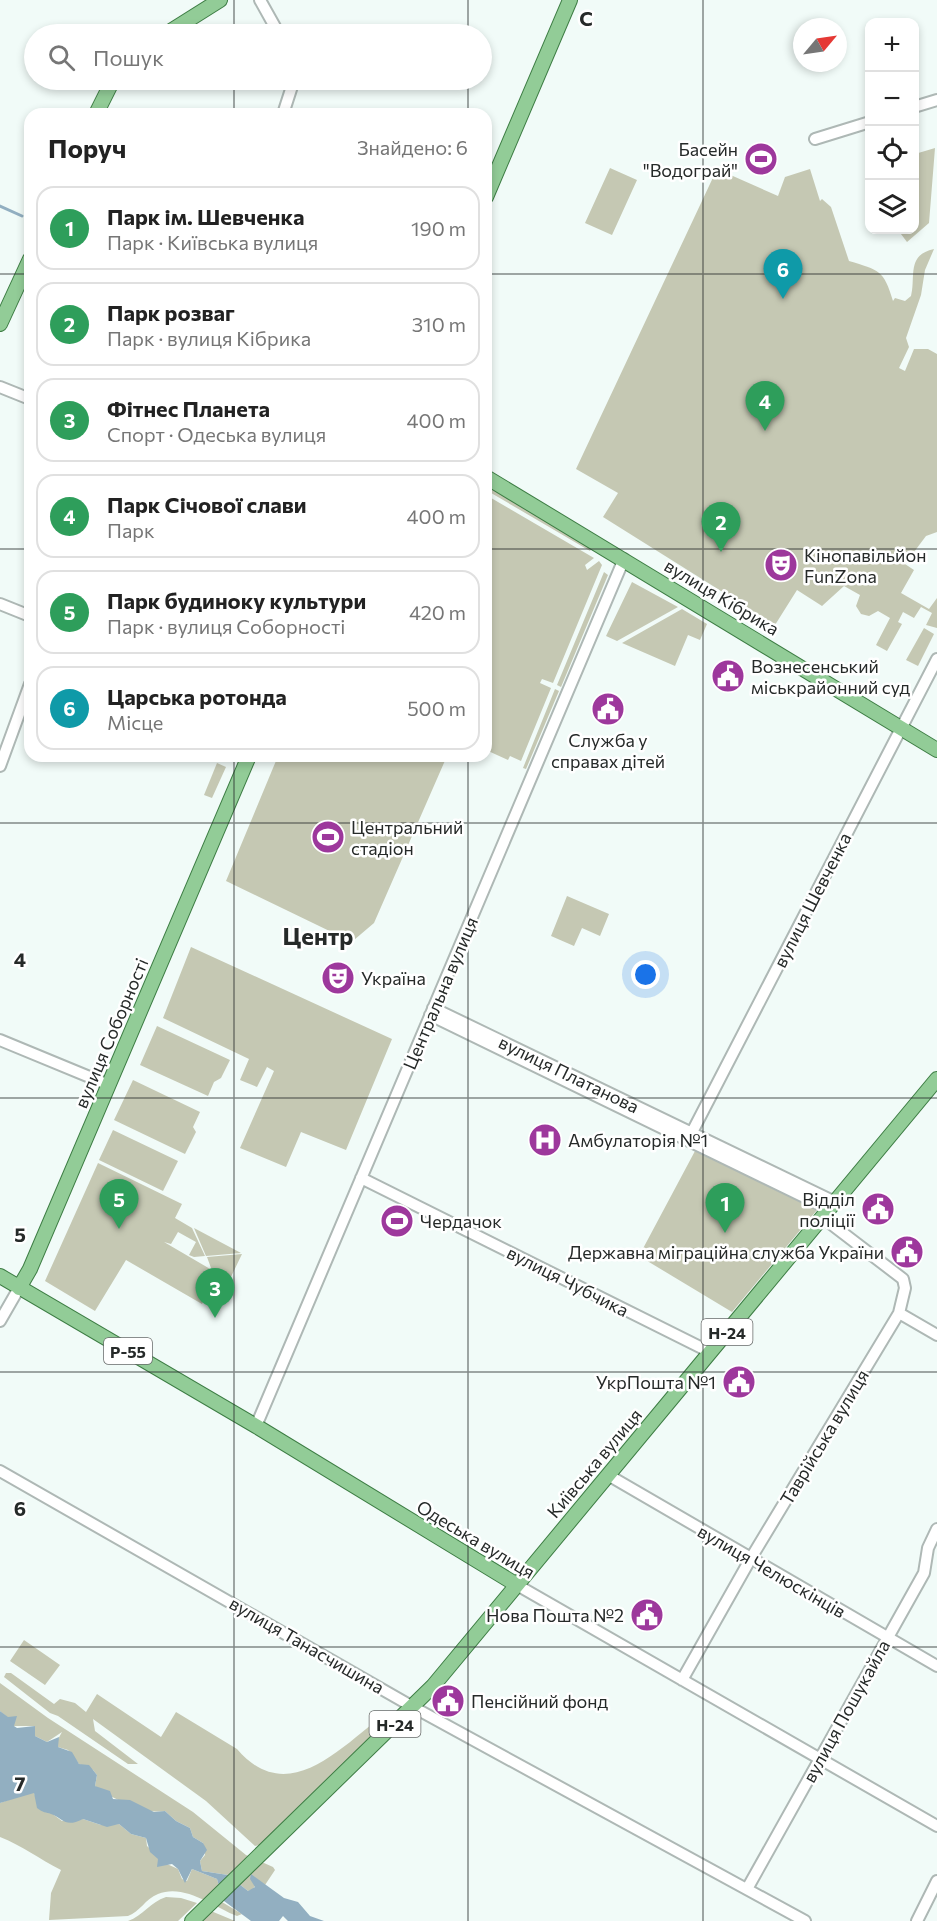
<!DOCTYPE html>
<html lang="uk">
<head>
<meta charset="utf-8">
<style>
  :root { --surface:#fff; --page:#f2f2f2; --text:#222; --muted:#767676; --line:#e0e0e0; --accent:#9d389c }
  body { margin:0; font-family:Commissioner,sans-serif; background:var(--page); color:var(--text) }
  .controls { position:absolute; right:18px; top:18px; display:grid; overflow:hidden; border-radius:12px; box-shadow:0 3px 9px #0003 }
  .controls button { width:54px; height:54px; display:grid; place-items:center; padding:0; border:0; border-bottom:2px solid var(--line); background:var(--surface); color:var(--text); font:30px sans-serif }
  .compass { position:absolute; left:793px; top:18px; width:54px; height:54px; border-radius:50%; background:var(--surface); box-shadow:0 3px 9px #0003; rotate:61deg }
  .you { position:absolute; left:646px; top:975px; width:21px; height:21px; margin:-15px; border:4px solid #fff; border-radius:50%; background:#1a73e8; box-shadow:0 0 0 9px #1a73e833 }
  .badge { display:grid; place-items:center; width:39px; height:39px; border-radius:50%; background:var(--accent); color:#fff; font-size:20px; font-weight:700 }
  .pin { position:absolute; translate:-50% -50px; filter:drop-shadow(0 2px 3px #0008) }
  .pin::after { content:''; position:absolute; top:32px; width:21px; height:18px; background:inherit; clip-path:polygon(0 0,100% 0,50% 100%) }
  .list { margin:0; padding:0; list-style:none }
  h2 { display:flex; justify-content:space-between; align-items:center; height:78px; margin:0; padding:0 24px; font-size:26px }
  h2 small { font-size:20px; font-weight:400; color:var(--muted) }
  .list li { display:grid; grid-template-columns:39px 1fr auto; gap:18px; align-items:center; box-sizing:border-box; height:84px; margin:0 12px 12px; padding:0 12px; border:2px solid var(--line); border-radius:18px }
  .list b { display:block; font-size:22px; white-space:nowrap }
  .list p { margin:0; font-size:20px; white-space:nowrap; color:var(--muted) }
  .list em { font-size:20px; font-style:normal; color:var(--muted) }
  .icon { flex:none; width:33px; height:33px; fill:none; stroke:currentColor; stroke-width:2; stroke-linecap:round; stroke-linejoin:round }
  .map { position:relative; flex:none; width:937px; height:1921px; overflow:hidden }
  .search { position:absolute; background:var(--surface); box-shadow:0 3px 9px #0003; left:24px; top:24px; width:468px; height:66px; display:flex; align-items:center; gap:15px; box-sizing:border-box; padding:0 21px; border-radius:33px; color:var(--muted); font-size:22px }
  .panel { position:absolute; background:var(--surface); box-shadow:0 3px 9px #0003; left:24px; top:108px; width:468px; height:654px; border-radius:18px }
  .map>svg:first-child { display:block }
</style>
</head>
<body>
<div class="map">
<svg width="937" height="1921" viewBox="0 0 937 1921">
  <rect width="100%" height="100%" fill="#f1fbf8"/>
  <path fill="#c5c8b3" d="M 935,148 L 929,223 L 907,242 L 898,230 L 914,230 L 915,154 Z
    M 610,168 L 637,180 L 612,235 L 585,223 Z
    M 717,169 L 778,196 L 785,177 L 810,169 L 820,201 L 822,199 L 831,207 L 849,261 C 879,270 884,270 893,301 L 895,298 L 905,301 L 911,296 C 916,277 906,255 934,249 L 925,270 L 921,295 L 906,338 L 909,347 L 899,368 L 905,371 L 914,349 L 928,349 L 937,354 L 937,532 L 926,536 L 905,564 L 914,570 L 901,593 L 929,609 L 937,598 L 937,628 L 926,625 L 932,613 L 921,607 L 914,618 L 903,612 L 898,622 L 902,624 L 887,651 L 876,645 L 890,618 L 878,611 L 869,616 L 861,614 L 856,606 L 860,595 L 844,586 L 822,606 L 797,590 L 775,625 L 603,517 L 618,493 L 576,469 Z
    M 486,486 L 592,548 L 590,551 L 486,490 Z
    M 486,495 L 594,558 L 585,565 L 587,570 L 599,561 L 602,565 L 553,683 L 542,679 L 540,683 L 551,688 L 521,761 L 510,756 L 508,760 L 486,750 Z
    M 604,572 L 608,575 L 561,687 L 557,685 Z
    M 632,582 L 678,607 L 617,641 L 606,636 Z
    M 682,609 L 707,624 L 700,640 L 688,635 L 675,666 L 622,643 Z
    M 924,628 L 934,634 L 918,666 L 906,660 Z
    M 555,689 L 559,691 L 526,769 L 523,768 Z
    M 278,756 L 447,756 L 374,923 L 354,940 L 346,939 L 226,881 Z
    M 217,763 L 226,767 L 212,798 L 204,795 Z
    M 567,896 L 609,914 L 600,936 L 582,928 L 574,946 L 551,936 Z
    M 191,947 L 392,1039 L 346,1150 L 301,1132 L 286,1167 L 240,1148 L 274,1071 L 267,1067 L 257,1087 L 240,1080 L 249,1059 L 163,1018 Z
    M 157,1026 L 230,1060 L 221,1078 L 214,1082 L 208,1096 L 140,1065 Z
    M 133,1080 L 200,1112 L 193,1127 L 196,1132 L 185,1154 L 114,1120 Z
    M 113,1130 L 178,1161 L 163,1191 L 99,1160 Z
    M 695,1151 L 817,1210 L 732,1312 L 639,1256 Z
    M 98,1163 L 182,1204 L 175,1218 L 192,1228 L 205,1256 L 194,1257 L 189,1255 L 196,1242 L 178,1232 L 171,1244 L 164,1242 L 229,1280 L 218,1300 L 207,1294 L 202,1304 L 126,1260 L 95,1311 L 45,1281 Z
    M 194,1228 L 241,1253 L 206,1256 Z
    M 242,1254 L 230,1279 L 211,1268 L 207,1257 Z
    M 24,1640 L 60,1665 L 45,1685 L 10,1661 Z
    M 6,1673 L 11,1673 L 54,1704 L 60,1699 L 75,1703 L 86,1712 L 97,1694 L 161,1737 L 176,1712 L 237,1749 C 288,1809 342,1746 386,1713 L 393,1712 L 394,1718 L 264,1844 L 255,1846 L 206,1801 L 93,1719 L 95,1731 L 138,1764 L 128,1764 L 58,1716 L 50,1713 L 4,1677 Z
    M 0,1683 L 48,1718 L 193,1812 L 246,1855 L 273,1867 L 275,1870 L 265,1885 L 259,1881 L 252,1890 L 248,1891 L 228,1875 L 202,1871 L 200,1861 L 205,1855 L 203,1843 L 193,1837 L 190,1828 L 176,1821 L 165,1811 C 146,1815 110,1798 95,1786 L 97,1775 L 93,1770 L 79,1764 L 68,1750 L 58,1747 L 57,1741 L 62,1732 L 47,1742 L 35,1736 L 35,1726 L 14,1726 L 14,1723 L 0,1711 Z
    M 27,1793 L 34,1793 L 38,1803 L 62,1821 L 83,1819 L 101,1825 L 119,1824 L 131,1834 L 146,1838 L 147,1846 L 167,1864 L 178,1869 L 182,1879 L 187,1881 L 192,1869 L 217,1879 L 219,1886 L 212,1896 L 242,1914 L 237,1916 C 214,1907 184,1883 158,1894 C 145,1899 140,1912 128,1916 L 49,1920 L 51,1893 L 61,1870 C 39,1859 23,1846 0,1837 L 0,1803 Z
    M 166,1897 L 181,1898 L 197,1903 L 178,1921 L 128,1921 C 143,1916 150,1902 166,1897 Z
    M 211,1911 L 235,1921 L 201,1921 Z"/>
  <path fill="#92afc1" d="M 0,1711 L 8,1717 L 17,1716 L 14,1726 L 17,1728 L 35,1726 L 35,1736 L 47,1742 L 59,1737 L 58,1747 L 72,1752 L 79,1764 L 89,1765 L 97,1775 L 95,1786 L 110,1791 L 113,1799 L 130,1800 L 154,1812 L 165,1811 L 176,1821 L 190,1828 L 193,1837 L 203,1843 L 207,1850 L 200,1861 L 202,1871 L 228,1875 L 248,1891 L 255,1887 L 250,1879 L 251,1874 L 284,1898 L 298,1902 L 310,1916 L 324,1921 L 288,1921 L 283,1916 L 279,1921 L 251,1921 L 224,1901 L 212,1896 L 219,1886 L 217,1879 L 192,1869 L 185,1883 L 178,1869 L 172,1864 L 157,1867 L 158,1859 L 150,1852 L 146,1838 L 131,1834 L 119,1824 L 107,1827 L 83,1819 C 65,1828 64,1819 51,1814 C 46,1812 43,1813 37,1808 L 34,1793 L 0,1803 Z"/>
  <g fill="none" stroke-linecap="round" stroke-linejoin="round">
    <path stroke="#92afc1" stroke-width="3" d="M 0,206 L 22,216"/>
    <g stroke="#aeb8b5" stroke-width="14">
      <path id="minor" d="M 260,0 L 279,34
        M 914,107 L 937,100
        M 283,114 L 294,80
        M 815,139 L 870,122
        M 0,387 L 30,399
        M 0,604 L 30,616
        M 0,766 L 30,684
        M 433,1008 L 835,1202
        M 430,1015 L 829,1209
        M 0,1040 L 109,1085
        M 688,1140 L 937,659
        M 361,1178 L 710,1352
        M 899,1313 L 937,1335
        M 0,1321 L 19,1288
        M 256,1426 L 624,559
        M 0,1471 L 413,1707 L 805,1921
        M 608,1475 L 937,1666
        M 517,1585 L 937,1826
        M 682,1680 L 751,1558 L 899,1313 L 905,1288 L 903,1279 L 822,1217
        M 747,1889 L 924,1573 L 928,1548 L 937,1529
        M 917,1921 L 937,1881"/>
    </g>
    <g stroke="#3d7d44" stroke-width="16">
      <path id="major" d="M 166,34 L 220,0
        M 96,114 L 113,80
        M 486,197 L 570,0
        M 0,324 L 30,259
        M 486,477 L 937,750
        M 0,1276 L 256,1426 L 517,1585
        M 19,1288 L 30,1269 L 249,756
        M 192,1921 L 433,1686 L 937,1079"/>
    </g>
    <use href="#minor" stroke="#fff" stroke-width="10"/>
    <use href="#major" stroke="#92cc97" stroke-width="14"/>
  </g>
  <path fill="none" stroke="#262a29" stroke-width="1.5" stroke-opacity="0.55" d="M 234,0 L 234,34M 468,0 L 468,34M 703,0 L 703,1921M 234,80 L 234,114M 468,80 L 468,114M 0,274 L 30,274M 486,274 L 937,274M 0,549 L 30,549M 486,549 L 937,549M 234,756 L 234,1921M 468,756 L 468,1921M 0,823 L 937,823M 0,1098 L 937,1098M 0,1372 L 937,1372M 0,1647 L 937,1647"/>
  <defs>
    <g id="stadium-disc" transform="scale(1.725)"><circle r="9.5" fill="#9d389c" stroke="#fff"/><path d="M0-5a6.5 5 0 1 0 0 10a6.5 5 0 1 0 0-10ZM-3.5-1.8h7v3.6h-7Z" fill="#fff"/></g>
    <g id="theatre-disc" transform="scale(1.725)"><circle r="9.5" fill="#9d389c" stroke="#fff"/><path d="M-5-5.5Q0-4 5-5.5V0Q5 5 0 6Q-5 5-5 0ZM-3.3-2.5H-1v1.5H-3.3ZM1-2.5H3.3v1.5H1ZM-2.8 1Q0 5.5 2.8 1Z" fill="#fff"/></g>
    <g id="civic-disc" transform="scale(1.725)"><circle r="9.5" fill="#9d389c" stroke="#fff"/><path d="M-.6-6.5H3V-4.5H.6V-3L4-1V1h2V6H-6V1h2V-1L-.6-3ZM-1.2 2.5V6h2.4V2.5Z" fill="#fff"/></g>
    <g id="hospital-disc" transform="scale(1.725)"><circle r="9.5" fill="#9d389c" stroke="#fff"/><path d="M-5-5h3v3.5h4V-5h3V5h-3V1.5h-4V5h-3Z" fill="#fff"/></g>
  </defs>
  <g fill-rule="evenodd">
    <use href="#stadium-disc" x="761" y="159"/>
    <use href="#theatre-disc" x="781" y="565"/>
    <use href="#civic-disc" x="728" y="676"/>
    <use href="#civic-disc" x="608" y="709"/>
    <use href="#stadium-disc" x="328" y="837"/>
    <use href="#theatre-disc" x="338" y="978"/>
    <use href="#hospital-disc" x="545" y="1140"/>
    <use href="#civic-disc" x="878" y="1209"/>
    <use href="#stadium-disc" x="397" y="1221"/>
    <use href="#civic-disc" x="907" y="1252"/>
    <use href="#civic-disc" x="739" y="1382"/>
    <use href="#civic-disc" x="647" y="1615"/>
    <use href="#civic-disc" x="448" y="1701"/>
  </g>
  <g text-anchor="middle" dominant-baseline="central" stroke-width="5" stroke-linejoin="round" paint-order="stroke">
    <g fill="#fff" stroke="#676a69" stroke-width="1.5">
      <rect x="701.5" y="1319" width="51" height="26" rx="4.5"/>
      <rect x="104" y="1338" width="48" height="26" rx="4.5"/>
      <rect x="369.5" y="1711" width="51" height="26" rx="4.5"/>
    </g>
    <g font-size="16" font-weight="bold" fill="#262a29">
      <text x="727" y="1332">Н-24</text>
      <text x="128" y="1351">Р-55</text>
      <text x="395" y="1724">Н-24</text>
    </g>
    <g font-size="18" fill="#262a29" stroke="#fff" text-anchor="start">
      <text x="738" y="149" text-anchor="end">Басейн<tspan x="738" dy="21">"Водограй"</tspan></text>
      <text x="804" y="555">Кінопавільйон<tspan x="804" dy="21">FunZona</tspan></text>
      <text x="751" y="666">Вознесенський<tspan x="751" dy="21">міськрайонний суд</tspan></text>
      <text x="608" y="740" text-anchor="middle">Служба у<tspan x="608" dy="21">справах дітей</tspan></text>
      <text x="351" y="827">Центральний<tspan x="351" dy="21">стадіон</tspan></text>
      <text x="361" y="978">Україна</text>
      <text x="568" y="1140">Амбулаторія №1</text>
      <text x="855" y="1199" text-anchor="end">Відділ<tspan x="855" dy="21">поліції</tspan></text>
      <text x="420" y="1221">Чердачок</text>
      <text x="884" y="1252" text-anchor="end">Державна міграційна служба України</text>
      <text x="716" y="1382" text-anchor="end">УкрПошта №1</text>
      <text x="624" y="1615" text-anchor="end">Нова Пошта №2</text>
      <text x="471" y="1701">Пенсійний фонд</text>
    </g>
    <g font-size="18" fill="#262a29" stroke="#fff">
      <text transform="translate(722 597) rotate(31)">вулиця Кібрика</text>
      <text transform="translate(812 900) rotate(-63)">вулиця Шевченка</text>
      <text transform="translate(440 993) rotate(-67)">Центральна вулиця</text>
      <text transform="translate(111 1033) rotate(-67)">вулиця Соборності</text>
      <text transform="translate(569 1074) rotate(26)">вулиця Платанова</text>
      <text transform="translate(568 1281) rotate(27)">вулиця Чубчика</text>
      <text transform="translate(824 1437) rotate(-59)">Таврійська вулиця</text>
      <text transform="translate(594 1463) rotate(-50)">Київська вулиця</text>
      <text transform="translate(476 1539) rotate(31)">Одеська вулиця</text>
      <text transform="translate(772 1571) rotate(30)">вулиця Челюскінців</text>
      <text transform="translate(307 1645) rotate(30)">вулиця Танасчишина</text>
      <text transform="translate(846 1711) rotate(-61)">вулиця Пошукайла</text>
    </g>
    <g font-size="24" font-weight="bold" fill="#262a29" stroke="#fff">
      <text x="318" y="935">Центр</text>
    </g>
  </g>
  <g font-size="20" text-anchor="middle" font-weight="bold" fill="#262a29" stroke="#fff" stroke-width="5" stroke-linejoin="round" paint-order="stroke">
    <text x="586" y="26">C</text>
    <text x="20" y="967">4</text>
    <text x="20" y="1242">5</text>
    <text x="20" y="1516">6</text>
    <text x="20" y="1791">7</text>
  </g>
</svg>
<div class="controls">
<button>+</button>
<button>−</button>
<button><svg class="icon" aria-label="locate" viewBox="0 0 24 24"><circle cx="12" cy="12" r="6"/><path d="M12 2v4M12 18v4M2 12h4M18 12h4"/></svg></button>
<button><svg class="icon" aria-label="layers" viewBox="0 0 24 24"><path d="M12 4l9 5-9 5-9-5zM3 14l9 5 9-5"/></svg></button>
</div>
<svg class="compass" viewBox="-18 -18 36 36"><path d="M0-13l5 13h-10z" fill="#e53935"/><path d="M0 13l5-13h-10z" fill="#767676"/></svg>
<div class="you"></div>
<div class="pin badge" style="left:725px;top:1233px;background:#2e9e5b">1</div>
<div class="pin badge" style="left:721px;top:552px;background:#2e9e5b">2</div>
<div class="pin badge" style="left:215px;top:1318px;background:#2e9e5b">3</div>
<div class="pin badge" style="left:765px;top:431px;background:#2e9e5b">4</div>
<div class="pin badge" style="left:119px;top:1229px;background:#2e9e5b">5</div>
<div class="pin badge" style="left:783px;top:299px;background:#0f9aa8">6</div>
<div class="search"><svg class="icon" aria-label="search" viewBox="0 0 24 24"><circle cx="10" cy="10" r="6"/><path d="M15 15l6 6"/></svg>Пошук</div>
<section class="panel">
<h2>Поруч<small>Знайдено: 6</small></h2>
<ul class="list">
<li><span class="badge" style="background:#2e9e5b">1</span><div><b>Парк ім. Шевченка</b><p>Парк · Київська вулиця</p></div><em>190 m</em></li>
<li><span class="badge" style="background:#2e9e5b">2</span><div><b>Парк розваг</b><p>Парк · вулиця Кібрика</p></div><em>310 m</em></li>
<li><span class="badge" style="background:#2e9e5b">3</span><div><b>Фітнес Планета</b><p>Спорт · Одеська вулиця</p></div><em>400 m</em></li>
<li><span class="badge" style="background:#2e9e5b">4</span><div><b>Парк Січової слави</b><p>Парк</p></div><em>400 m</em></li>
<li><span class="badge" style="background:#2e9e5b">5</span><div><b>Парк будиноку культури</b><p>Парк · вулиця Соборності</p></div><em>420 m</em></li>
<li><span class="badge" style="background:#0f9aa8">6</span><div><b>Царська ротонда</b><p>Місце</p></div><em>500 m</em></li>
</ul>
</section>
</div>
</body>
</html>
